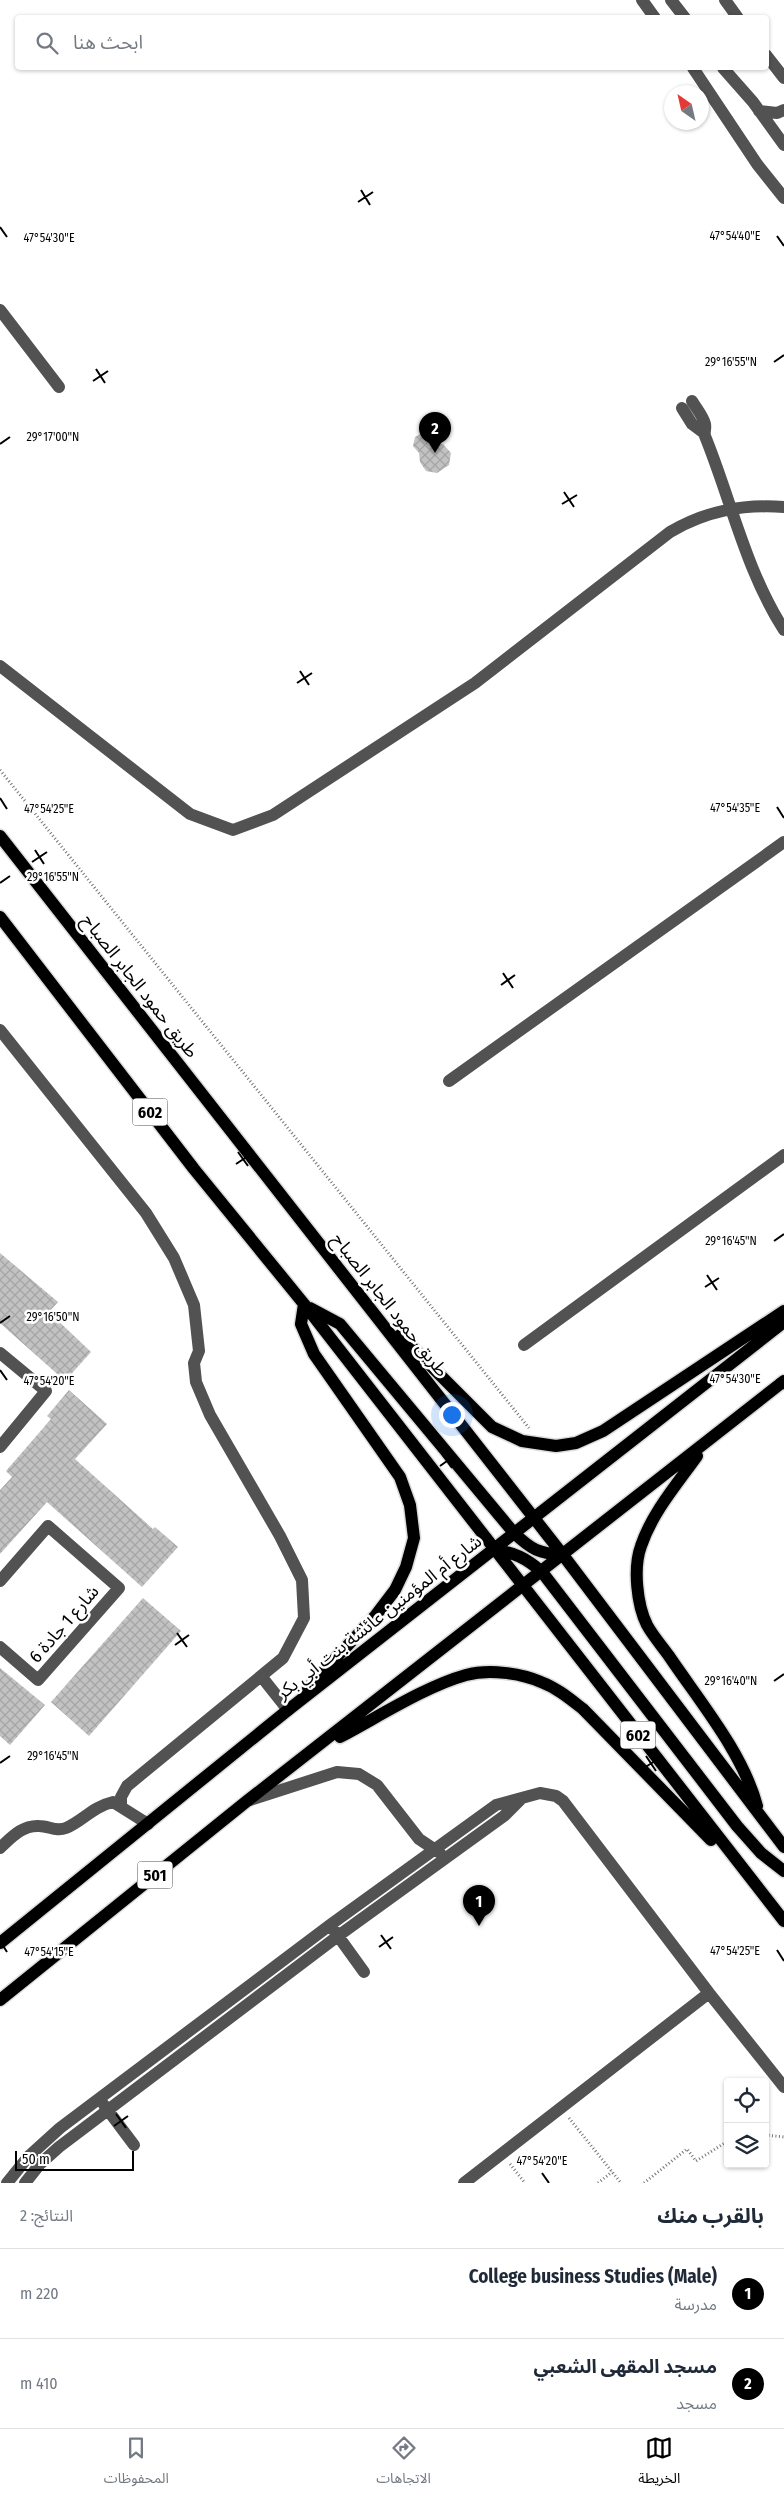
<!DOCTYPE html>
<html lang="ar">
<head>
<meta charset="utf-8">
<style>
  :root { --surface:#fff; --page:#f2f2f3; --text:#1f2937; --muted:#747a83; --line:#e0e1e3; --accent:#000 }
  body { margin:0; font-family:"Fira Sans Condensed","Noto Sans Arabic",sans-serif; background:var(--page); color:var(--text); direction:rtl }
  .controls { position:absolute; right:15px; bottom:15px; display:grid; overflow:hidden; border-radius:5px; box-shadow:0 1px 4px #0004 }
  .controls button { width:45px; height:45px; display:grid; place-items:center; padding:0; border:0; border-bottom:1px solid var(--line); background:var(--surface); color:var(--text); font:25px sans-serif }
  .compass { position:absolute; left:664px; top:85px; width:45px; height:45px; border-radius:50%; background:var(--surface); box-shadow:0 1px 4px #0004; rotate:326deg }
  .scale { position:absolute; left:15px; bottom:12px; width:119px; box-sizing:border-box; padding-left:5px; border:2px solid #000; border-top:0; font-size:14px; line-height:18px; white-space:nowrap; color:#000; -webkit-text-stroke:4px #fff; paint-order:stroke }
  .you { position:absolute; left:451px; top:1414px; width:18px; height:18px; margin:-12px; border:4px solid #fff; border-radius:50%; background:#1a73e8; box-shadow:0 0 0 8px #1a73e833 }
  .badge { display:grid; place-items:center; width:32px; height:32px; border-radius:50%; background:var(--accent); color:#fff; font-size:16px; font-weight:700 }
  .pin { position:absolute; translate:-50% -41px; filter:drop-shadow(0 1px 2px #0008) }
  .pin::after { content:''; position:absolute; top:26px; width:18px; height:15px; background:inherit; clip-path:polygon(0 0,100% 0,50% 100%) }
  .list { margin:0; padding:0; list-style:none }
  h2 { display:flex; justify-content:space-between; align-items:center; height:65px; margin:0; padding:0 20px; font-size:21px }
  h2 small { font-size:16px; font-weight:400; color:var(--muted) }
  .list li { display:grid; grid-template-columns:32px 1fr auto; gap:15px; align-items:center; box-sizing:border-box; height:90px; padding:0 20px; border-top:1px solid var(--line) }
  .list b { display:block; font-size:19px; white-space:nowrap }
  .list p { margin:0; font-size:16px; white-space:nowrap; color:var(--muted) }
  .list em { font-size:16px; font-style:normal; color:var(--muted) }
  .icon { flex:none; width:28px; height:28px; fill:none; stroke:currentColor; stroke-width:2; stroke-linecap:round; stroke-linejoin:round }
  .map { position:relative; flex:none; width:784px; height:2183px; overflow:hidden; direction:ltr }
  .search { position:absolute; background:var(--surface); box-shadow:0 1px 4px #0004; left:15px; right:15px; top:15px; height:55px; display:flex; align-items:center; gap:12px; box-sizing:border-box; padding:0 18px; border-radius:5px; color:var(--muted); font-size:19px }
  .sheet { height:245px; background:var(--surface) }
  nav { display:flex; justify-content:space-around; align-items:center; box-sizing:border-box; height:70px; border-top:1px solid var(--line); background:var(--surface); font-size:14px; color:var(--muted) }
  nav a { display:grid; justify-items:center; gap:2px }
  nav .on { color:var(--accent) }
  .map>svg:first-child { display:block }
</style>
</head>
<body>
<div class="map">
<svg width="784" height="2183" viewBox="0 0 784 2183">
  <defs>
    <pattern id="building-cross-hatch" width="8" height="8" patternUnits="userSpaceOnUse" patternTransform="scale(1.25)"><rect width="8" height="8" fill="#c2c2c2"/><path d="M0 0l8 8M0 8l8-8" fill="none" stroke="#a5a5a5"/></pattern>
  </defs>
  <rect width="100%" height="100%" fill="#fff"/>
  <path fill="url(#building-cross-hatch)" d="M 422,433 L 430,433 L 433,442 L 443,444 L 451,453 L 449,465 L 437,473 L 426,471 L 420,462 L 419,453 L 413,446 L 415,437 Z
    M 0,1253 L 58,1302 L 49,1312 L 91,1352 L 65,1381 L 0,1323 Z
    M 69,1390 L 107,1424 L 75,1459 L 153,1529 L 155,1527 L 178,1547 L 142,1587 L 47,1502 L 0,1554 L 0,1490 L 12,1477 L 6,1471 L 51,1419 L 47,1416 Z
    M 143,1598 L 181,1631 L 89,1736 L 51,1702 Z
    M 0,1668 L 45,1705 L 10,1745 L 0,1736 Z"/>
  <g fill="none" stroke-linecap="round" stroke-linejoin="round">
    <g stroke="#dbdbdb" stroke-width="15">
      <path id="major" d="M 0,836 L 563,1555 L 784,1847
        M 0,917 L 194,1169 L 304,1304 L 784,1921
        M 304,1304 L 301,1324 L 314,1354 L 400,1477 L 410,1505 L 414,1538 L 406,1567 L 395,1590 L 376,1615 L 308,1688
        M 310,1308 L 340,1324 L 514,1533 C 532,1550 538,1553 563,1555
        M 400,1335 L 492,1427 L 522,1441 L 556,1446 L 576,1443 L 603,1431 L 784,1311
        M 697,1456 C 677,1484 652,1513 641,1546 C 633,1568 637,1605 647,1625 C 653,1636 662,1646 669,1656 C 700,1702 743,1753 757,1806
        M 493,1550 C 514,1552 526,1558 542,1572 L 737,1826 L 761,1853 L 784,1871
        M 340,1737 C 378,1717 426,1686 466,1675 C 489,1669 520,1673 541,1682 C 557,1688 570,1699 583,1709 L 711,1840
        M 0,1943 L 288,1710 L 784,1322
        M 0,2000 L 247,1801 L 784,1381"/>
    </g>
    <path stroke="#747474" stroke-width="3" stroke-dasharray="1 2.5" stroke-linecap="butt" d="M 0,770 L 529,1428
      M 569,2118 L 621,2183
      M 765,2135 L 784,2137
      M 510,2164 L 525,2183
      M 598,2183 L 612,2172
      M 644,2183 L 687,2149 L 696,2161 L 728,2141"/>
    <path stroke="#525252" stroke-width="12" d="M 642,0 L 655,18
      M 671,0 L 685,18
      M 725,0 L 738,18
      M 766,55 L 784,78
      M 693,68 L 757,164 L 784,198
      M 723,68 L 753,102 L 784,145
      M 759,111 L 777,113 L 784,110
      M 0,310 L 59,387
      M 692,401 C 696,408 703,416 705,424 C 706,429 704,431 705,436 C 731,500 746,571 784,630
      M 682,408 L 692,424 L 704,433
      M 0,666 L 190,814 L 233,830 L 273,815 L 475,683 L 670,532 C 706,511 742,504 784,507
      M 0,1030 L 146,1213 L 174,1258 L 194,1305 L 199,1351 L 194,1363 L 196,1382 L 210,1415 L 280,1536 L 302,1580 L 304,1618 L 283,1658 L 127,1786 L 121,1797 L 121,1806
      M 449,1081 L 784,842
      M 524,1345 L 784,1155
      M 0,1353 L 46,1391 L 0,1447
      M 0,1581 L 48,1526 L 119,1588 L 38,1680 L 0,1647
      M 261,1676 L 288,1710
      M 250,1800 L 337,1772 L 359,1774 L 377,1785 L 419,1839 L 440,1853
      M 0,1848 C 11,1838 22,1825 39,1826 C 49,1826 56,1832 66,1828 C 83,1821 92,1807 113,1802 L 148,1824
      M 333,1929 L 364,1972
      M 104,2105 L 134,2145
      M 7,2183 L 28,2157 L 60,2128 L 330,1925 L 496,1805 L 540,1793 L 556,1796 L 563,1801 L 709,1993 L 784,2087
      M 25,2183 L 40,2164 L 59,2147 L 338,1936 L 504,1816 L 520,1800
      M 464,2183 L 709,1993"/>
    <use href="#major" stroke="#000" stroke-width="12"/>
  </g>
  <path fill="none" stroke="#000" stroke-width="2" d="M 361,190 L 370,205M 358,202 L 373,192M 0,227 L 7,237M 777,236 L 784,246M 774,362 L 784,355M 96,369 L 105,383M 93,381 L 108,371M 0,444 L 10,437M 564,492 L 574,507M 562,504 L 577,495M 300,671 L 309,685M 297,683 L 312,673M 0,798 L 7,809M 777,807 L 784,818M 35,850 L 44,864M 32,862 L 47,852M 0,883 L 10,876M 503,973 L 513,988M 501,985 L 515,975M 238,1152 L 248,1166M 236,1164 L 251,1154M 774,1241 L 784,1234M 707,1275 L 717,1290M 705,1287 L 719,1278M 0,1323 L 10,1316M 0,1370 L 7,1380M 777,1379 L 784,1389M 442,1454 L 452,1468M 440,1466 L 454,1456M 177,1633 L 187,1647M 175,1645 L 189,1635M 774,1681 L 784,1674M 646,1756 L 656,1771M 0,1763 L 10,1756M 644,1768 L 658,1759M 381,1935 L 391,1949M 0,1941 L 7,1952M 379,1947 L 393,1937M 777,1950 L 784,1961M 116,2114 L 126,2128M 114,2126 L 128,2116M 542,2173 L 549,2183"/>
  <g text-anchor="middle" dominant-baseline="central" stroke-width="5" stroke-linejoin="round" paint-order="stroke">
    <g fill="#fff" stroke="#4c4c4c" stroke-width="1">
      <rect x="132.5" y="1098.5" width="35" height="27" rx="4"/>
      <rect x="620.5" y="1721.5" width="35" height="27" rx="4"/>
      <rect x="137.5" y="1861.5" width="35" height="27" rx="4"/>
    </g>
    <g font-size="16" font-weight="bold" fill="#000">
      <text x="150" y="1112">602</text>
      <text x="638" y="1735">602</text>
      <text x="155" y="1875">501</text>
    </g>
    <g font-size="18" fill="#000" stroke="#fff">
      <text transform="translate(140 986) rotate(52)">طريق حمود الجابر الصباح</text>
      <text transform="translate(390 1305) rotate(52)">طريق حمود الجابر الصباح</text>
      <text transform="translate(379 1617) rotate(-38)">شارع أم المؤمنين عائشة بنت أبي بكر</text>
      <text transform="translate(64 1624) rotate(-49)">شارع 1 جادة 6</text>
    </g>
  </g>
  <g font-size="12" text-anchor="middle" fill="#000" stroke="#fff" stroke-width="5" stroke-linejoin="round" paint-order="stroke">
    <text x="735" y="240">47°54'40"E</text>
    <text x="49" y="242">47°54'30"E</text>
    <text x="731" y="366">29°16'55"N</text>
    <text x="53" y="441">29°17'00"N</text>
    <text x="735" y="812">47°54'35"E</text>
    <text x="49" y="813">47°54'25"E</text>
    <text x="53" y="881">29°16'55"N</text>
    <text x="731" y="1245">29°16'45"N</text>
    <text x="53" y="1321">29°16'50"N</text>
    <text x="735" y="1383">47°54'30"E</text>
    <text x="49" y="1385">47°54'20"E</text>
    <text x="731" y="1685">29°16'40"N</text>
    <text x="53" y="1760">29°16'45"N</text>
    <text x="735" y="1955">47°54'25"E</text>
    <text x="49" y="1956">47°54'15"E</text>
    <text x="542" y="2165">47°54'20"E</text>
  </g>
</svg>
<div class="controls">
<button><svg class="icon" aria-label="locate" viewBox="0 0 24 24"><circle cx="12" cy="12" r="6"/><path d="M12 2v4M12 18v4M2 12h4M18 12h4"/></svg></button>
<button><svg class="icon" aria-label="layers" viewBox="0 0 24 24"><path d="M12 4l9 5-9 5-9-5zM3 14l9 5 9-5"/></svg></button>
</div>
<svg class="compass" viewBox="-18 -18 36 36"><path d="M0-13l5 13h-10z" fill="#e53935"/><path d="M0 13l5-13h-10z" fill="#747a83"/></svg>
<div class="scale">50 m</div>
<div class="you"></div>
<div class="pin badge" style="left:479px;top:1926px">1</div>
<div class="pin badge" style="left:435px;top:453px">2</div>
<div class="search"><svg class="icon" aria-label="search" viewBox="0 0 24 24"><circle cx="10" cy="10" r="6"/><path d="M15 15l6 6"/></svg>ابحث هنا</div>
</div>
<section class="sheet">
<h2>بالقرب منك<small>النتائج: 2</small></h2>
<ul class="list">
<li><span class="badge">1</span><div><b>College business Studies (Male)</b><p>مدرسة</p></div><em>220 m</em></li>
<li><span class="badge">2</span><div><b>مسجد المقهى الشعبي</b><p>مسجد</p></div><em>410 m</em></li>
</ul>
</section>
<nav>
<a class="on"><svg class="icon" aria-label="map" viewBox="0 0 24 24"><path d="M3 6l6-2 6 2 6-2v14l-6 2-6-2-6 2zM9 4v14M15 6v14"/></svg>الخريطة</a>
<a><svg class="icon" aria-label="directions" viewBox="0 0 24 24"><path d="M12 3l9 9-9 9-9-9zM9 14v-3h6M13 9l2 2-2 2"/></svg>الاتجاهات</a>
<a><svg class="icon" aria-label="saved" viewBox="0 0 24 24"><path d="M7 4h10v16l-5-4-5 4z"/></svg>المحفوظات</a>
</nav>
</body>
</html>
